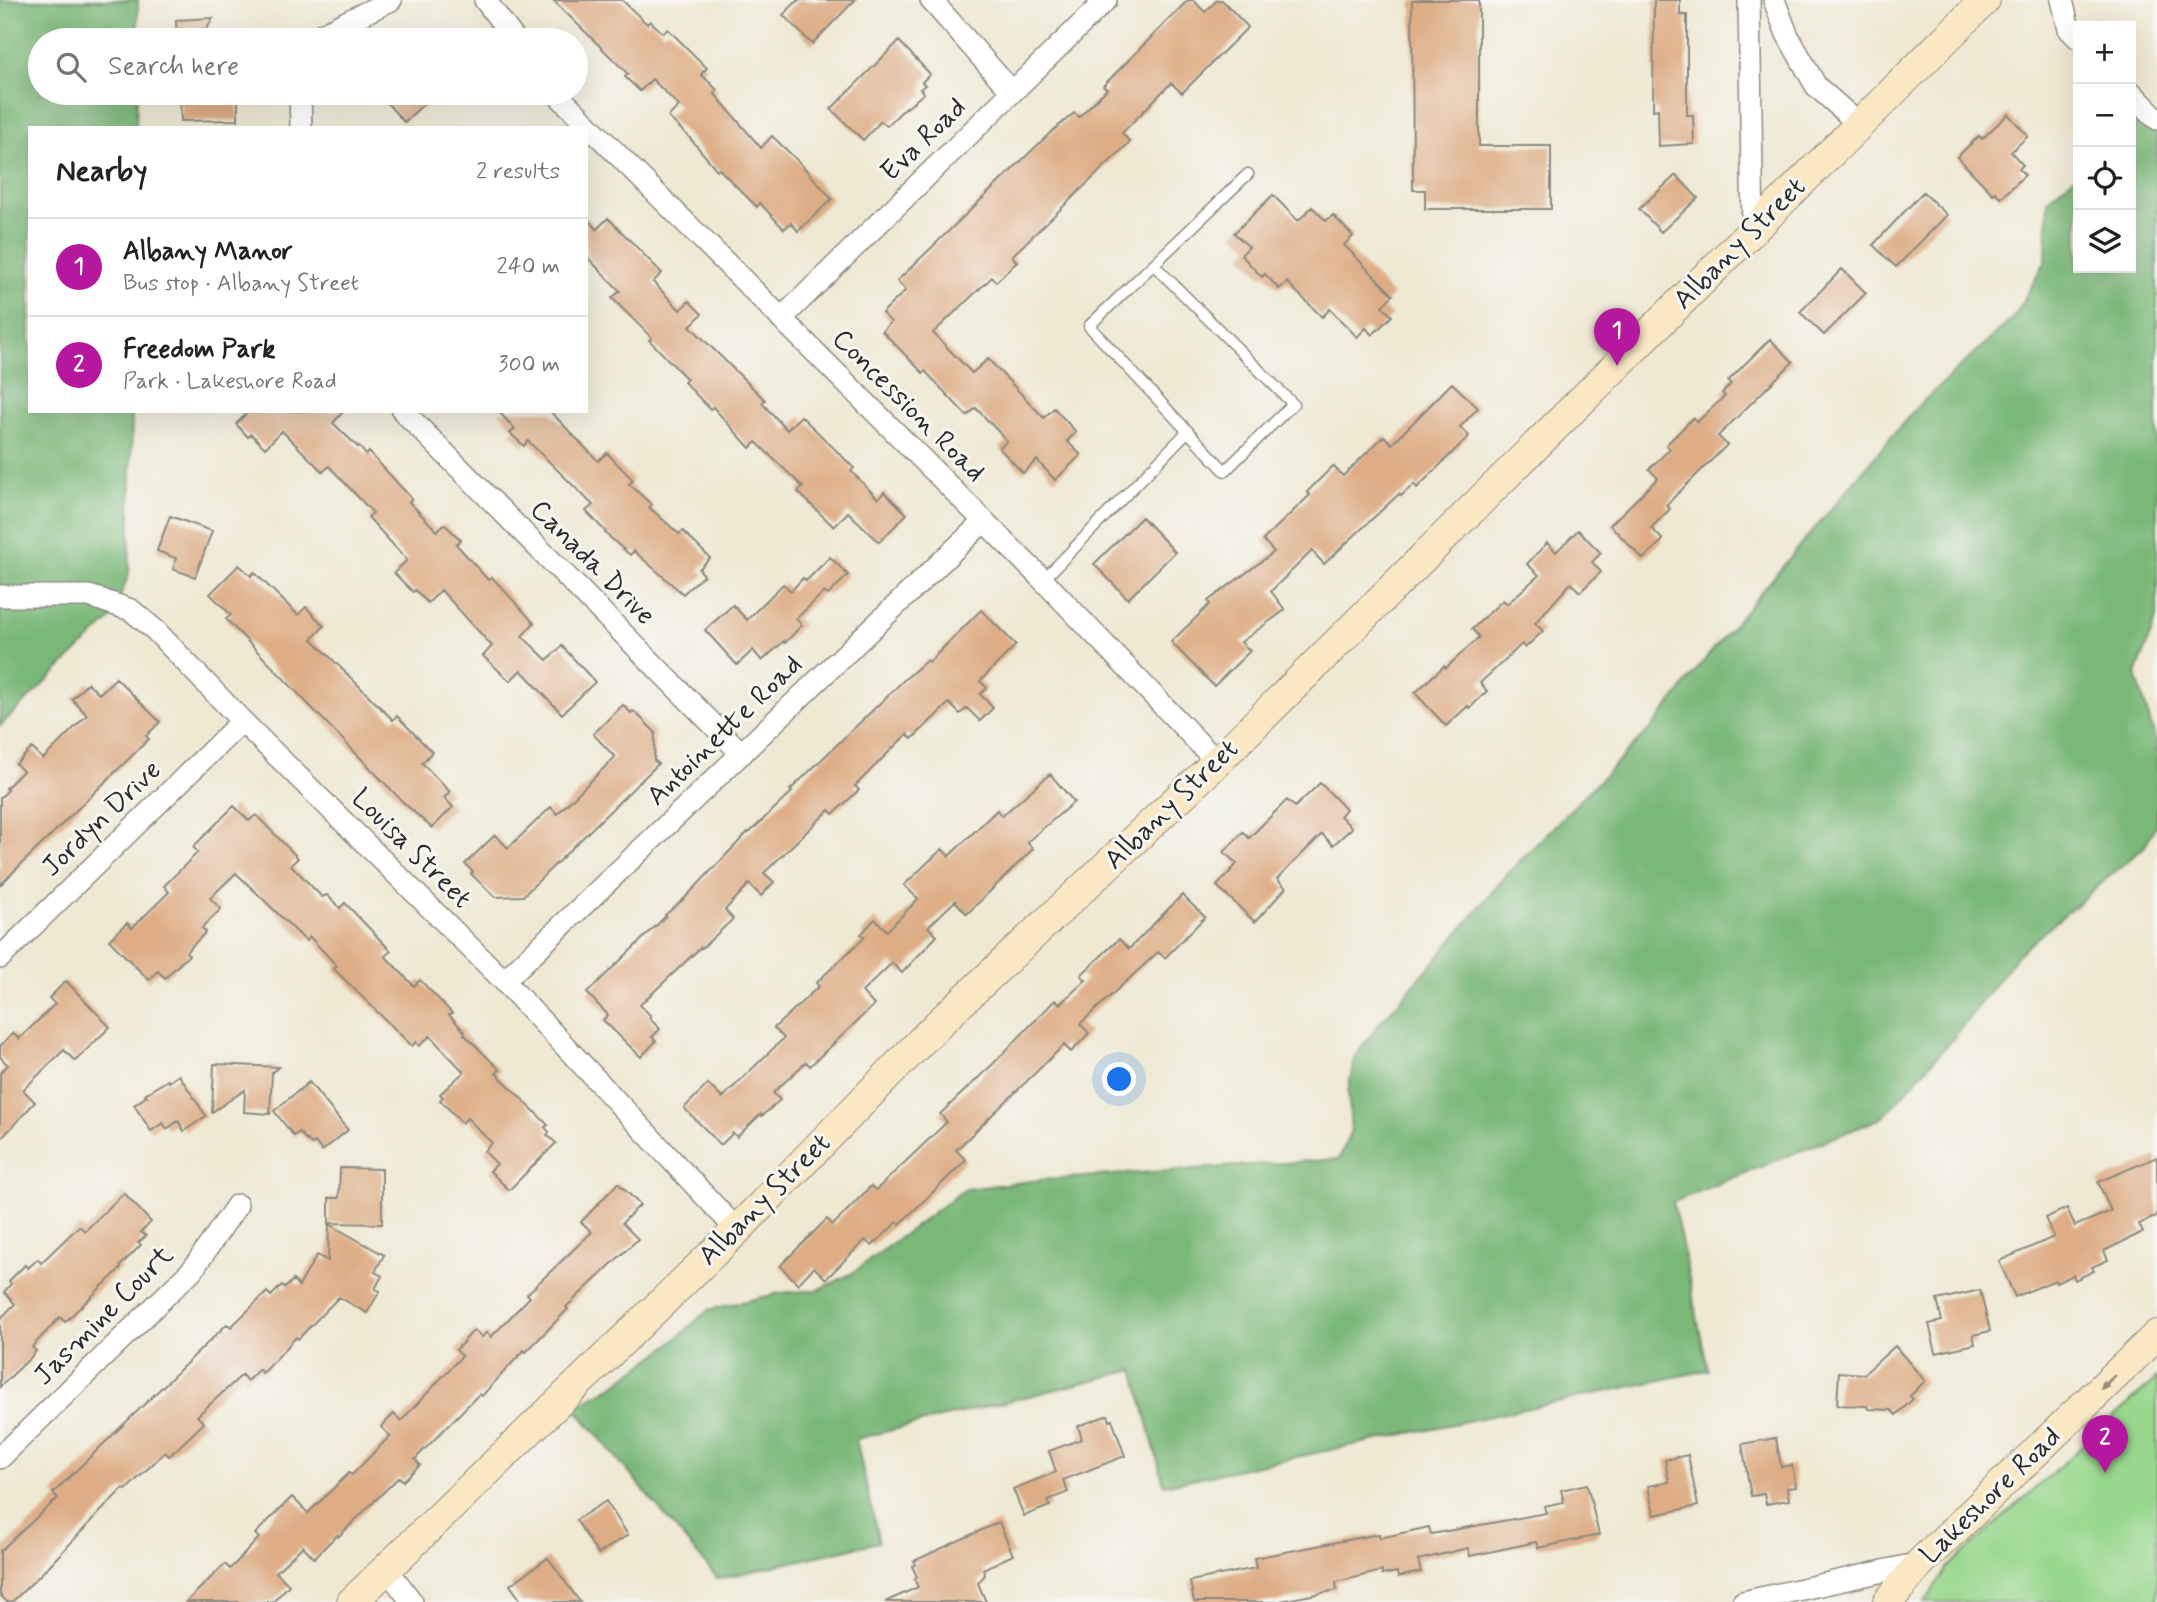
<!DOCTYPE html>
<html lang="en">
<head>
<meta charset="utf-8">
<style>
  :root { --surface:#fff; --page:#f6f6f6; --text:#222; --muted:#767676; --line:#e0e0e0; --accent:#b5179e }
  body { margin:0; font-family:Mynerve,sans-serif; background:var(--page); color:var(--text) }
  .controls { position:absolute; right:21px; top:21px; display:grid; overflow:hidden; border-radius:0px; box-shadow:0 7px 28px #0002 }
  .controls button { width:63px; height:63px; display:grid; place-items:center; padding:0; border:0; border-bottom:2px solid var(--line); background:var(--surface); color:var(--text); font:35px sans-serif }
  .you { position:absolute; left:1120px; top:1080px; width:24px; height:24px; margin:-18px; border:5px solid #fff; border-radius:50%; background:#1a73e8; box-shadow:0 0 0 10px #1a73e833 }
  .badge { display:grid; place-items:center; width:46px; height:46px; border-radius:50%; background:var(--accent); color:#fff; font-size:23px; font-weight:700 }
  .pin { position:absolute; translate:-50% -58px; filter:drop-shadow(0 2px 4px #0008) }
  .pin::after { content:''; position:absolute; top:37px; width:24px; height:21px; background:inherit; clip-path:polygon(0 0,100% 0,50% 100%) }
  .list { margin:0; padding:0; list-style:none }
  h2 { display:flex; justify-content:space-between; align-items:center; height:91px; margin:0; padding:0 28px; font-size:30px }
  h2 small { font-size:23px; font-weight:400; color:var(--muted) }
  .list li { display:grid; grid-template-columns:46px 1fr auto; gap:21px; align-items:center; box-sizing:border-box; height:98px; padding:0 28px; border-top:2px solid var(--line) }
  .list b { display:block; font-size:26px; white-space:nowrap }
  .list p { margin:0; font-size:23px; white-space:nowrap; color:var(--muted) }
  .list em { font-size:23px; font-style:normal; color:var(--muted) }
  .icon { flex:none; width:38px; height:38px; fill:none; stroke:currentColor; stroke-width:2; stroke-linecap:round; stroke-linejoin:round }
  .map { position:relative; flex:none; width:2157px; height:1602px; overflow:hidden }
  .search { position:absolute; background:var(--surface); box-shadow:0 7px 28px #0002; left:28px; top:28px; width:560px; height:77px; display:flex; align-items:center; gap:18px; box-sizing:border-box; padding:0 24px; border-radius:38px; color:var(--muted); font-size:26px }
  .panel { position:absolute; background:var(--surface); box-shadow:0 7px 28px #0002; left:28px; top:126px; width:560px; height:287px; border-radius:0px }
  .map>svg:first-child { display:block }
</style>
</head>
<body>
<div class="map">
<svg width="2157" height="1602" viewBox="0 0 2157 1602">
  <rect width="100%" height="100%" fill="#f6f6f2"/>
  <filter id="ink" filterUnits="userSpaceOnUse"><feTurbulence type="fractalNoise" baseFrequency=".0143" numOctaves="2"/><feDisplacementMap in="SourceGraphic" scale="14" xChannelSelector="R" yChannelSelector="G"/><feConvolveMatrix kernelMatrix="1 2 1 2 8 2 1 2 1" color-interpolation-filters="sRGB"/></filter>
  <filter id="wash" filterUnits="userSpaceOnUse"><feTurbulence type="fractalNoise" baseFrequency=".00686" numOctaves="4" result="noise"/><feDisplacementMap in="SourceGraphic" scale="28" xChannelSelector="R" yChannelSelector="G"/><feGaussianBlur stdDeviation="1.57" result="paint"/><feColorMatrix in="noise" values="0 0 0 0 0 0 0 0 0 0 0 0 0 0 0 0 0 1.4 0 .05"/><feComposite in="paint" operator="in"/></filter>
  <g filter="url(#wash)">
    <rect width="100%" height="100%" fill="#efe9d3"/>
    <path fill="#98d78d" stroke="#62815c" stroke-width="2" d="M 2157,1378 L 2157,1602 L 1925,1602 L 1947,1568 Z"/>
    <path fill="#7ab878" stroke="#527252" stroke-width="2" d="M 0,0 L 138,0 L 138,40 L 40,40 L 40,93 L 137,93 L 136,128 L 30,128 L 30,411 L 132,411 L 129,574 L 111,619 L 0,726 Z
      M 2144,119 L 2157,133 L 2157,616 L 2136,675 L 2157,745 L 2157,824 L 2144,847 L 2017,955 L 1955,1036 L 1882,1118 L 1673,1202 L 1708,1370 L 1164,1485 L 1134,1370 L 856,1439 L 879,1542 L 718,1579 L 574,1407 L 613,1386 L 673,1342 L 708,1310 L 780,1293 L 818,1290 L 851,1274 L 965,1189 L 1040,1180 L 1339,1159 L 1351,1130 L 1348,1092 L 1354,1058 L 1380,1023 L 1440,955 L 1507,874 L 1654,725 L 1711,652 L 1915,409 L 2015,316 L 2046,260 L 2048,199 L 2078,174 L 2078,268 L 2131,268 L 2131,129 Z"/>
    <g id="blocks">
      <path fill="#dead86" d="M 553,0 L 622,0 L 647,24 L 650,21 L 663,33 L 668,29 L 707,68 L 701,74 L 717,90 L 714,93 L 761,148 L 772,136 L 800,163 L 832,199 L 798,231 L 791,223 L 784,229 L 760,203 L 757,207 L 719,169 L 717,170 L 689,137 L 668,117 L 679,106 L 652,79 L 640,91 L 625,77 L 628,74 Z
        M 798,0 L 855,0 L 812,44 L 783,15 Z
        M 1188,0 L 1193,0 L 1205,12 L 1217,0 L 1222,0 L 1248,27 L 1182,93 L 1171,83 L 1122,133 L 1130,142 L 1012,256 L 1017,262 L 996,282 L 992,277 L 933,333 L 972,373 L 988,359 L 1044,418 L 1054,408 L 1076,432 L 1067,441 L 1081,455 L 1055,480 L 1037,460 L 1023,473 L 999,448 L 1007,441 L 976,408 L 967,416 L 925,371 L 923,373 L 882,331 L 891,322 L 882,313 L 906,290 L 897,281 L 1049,134 L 1074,113 L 1079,117 L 1107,89 L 1103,86 Z
        M 1422,0 L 1479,0 L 1479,146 L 1551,146 L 1551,209 L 1425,209 L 1425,190 L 1413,190 L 1412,1 Z
        M 1654,0 L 1680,0 L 1680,15 L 1687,15 L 1687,115 L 1693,115 L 1694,144 L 1659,146 L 1658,109 L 1653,110 Z
        M 213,18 L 200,40 L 177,40 L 176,20 Z
        M 899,41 L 930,74 L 922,82 L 925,85 L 920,89 L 924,93 L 907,108 L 906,107 L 887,126 L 881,121 L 863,140 L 831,109 Z
        M 180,93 L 238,93 L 238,120 L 181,121 Z
        M 378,93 L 436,93 L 404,122 Z
        M 2008,114 L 2028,136 L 2011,152 L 2023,165 L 2019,169 L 2025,175 L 2001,198 L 1995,192 L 1993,194 L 1957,157 L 1979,136 L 1982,139 Z
        M 1676,175 L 1698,198 L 1661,232 L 1639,209 Z
        M 1923,192 L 1947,215 L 1896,267 L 1873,245 Z
        M 1273,195 L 1298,221 L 1312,207 L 1326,221 L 1333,215 L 1353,236 L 1344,245 L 1393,295 L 1382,306 L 1392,316 L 1372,335 L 1366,328 L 1357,337 L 1330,309 L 1322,317 L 1287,282 L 1279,289 L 1265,274 L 1262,277 L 1241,255 L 1249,247 L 1234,233 Z
        M 586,217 L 597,229 L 608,218 L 662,273 L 653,282 L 680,310 L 689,301 L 702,314 L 690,326 L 765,400 L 762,403 L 787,430 L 801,416 L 854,468 L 851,471 L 878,499 L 884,492 L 907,514 L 879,542 L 848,512 L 834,527 L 798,492 L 803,487 L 756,442 L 750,448 L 713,407 L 710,409 L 684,382 L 687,379 L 649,340 L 652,338 L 612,298 L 620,291 L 586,256 Z
        M 1842,269 L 1866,293 L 1824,335 L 1800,312 Z
        M 1770,339 L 1793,362 L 1718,436 L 1727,445 L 1666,505 L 1670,509 L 1651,528 L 1663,540 L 1643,559 L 1610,525 L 1658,478 L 1649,469 L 1670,449 L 1666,445 L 1693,418 L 1697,422 L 1725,396 L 1722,393 L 1731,384 L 1728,381 Z
        M 1452,383 L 1478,408 L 1460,427 L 1469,436 L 1417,488 L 1414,484 L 1401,496 L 1399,494 L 1324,564 L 1312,551 L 1271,591 L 1285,610 L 1241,642 L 1250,651 L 1214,686 L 1171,642 L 1210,604 L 1208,601 L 1274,552 L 1263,540 L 1310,495 L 1307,492 L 1333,466 L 1343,476 L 1384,436 L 1392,444 Z
        M 249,411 L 344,411 L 333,423 L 358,447 L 359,446 L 366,455 L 369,452 L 412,499 L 409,502 L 437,531 L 444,524 L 461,540 L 456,544 L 488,580 L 492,577 L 534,623 L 522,636 L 547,660 L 562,646 L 595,682 L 562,714 L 521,670 L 510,681 L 483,656 L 492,646 L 441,590 L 428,603 L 415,590 L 413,592 L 394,573 L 407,560 L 368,517 L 373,513 L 329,466 L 323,472 L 282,431 L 265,448 L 251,434 L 248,437 L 236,424 Z
        M 498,411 L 550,411 L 598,461 L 607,453 L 633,480 L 629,484 L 652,505 L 649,507 L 679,534 L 683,531 L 710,558 L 699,569 L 704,575 L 683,594 L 634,551 L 630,555 L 605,533 L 606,532 L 586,511 L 593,505 L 528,441 L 524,446 L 510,433 L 515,429 Z
        M 170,516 L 212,531 L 195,577 L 173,569 L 176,558 L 157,551 Z
        M 1142,517 L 1175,552 L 1128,599 L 1094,564 Z
        M 1578,530 L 1601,553 L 1592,562 L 1601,572 L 1580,592 L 1571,583 L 1535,623 L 1543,631 L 1525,648 L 1522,644 L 1480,683 L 1487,691 L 1470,708 L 1468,706 L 1446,726 L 1415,693 L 1444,666 L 1446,668 L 1479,637 L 1472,629 L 1503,600 L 1507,604 L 1539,575 L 1527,564 L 1547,543 L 1556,552 Z
        M 830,557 L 848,575 L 828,595 L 824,592 L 796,619 L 802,625 L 785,643 L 784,641 L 762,661 L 753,650 L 737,665 L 705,630 L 733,605 L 747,620 L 783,584 L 791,591 L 803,578 L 806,581 Z
        M 239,565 L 251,576 L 254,572 L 298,615 L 306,607 L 324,626 L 312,639 L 393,720 L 397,716 L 432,752 L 422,763 L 450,792 L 444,798 L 453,807 L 432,828 L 404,803 L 226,619 L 231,615 L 210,594 Z
        M 981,610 L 1016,645 L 980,681 L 987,688 L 980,694 L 993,708 L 980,721 L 967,708 L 960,714 L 949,703 L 912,739 L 907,734 L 855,786 L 859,790 L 833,814 L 829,810 L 764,873 L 774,882 L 761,896 L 749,884 L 725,910 L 733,919 L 702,948 L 701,947 L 640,1005 L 651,1016 L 649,1018 L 660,1029 L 652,1037 L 656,1041 L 641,1057 L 603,1020 L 608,1015 L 587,993 L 666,916 L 665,915 L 685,898 L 748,832 L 749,833 L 792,792 L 790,790 L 904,680 L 927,660 L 929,662 Z
        M 116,678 L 160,722 L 146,736 L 149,739 L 0,885 L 0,798 L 8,790 L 6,788 L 23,771 L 16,764 L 32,748 L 43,759 L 87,715 L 72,699 L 88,683 L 99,694 Z
        M 623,705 L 631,713 L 633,711 L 637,714 L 655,732 L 654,760 L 658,764 L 523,896 L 495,897 L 471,874 L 473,872 L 465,864 L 495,835 L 508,848 L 551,807 L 557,814 L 615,757 L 593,734 Z
        M 1050,774 L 1074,802 L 1027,842 L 1033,849 L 967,914 L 955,901 L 928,927 L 937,936 L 902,973 L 892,963 L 862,992 L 874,1005 L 810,1066 L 806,1062 L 773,1093 L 780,1100 L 762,1116 L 761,1114 L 737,1137 L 733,1133 L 721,1145 L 684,1108 L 708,1084 L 722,1098 L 784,1038 L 774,1028 L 819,986 L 816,983 L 865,937 L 861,934 L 875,919 L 887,931 L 918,899 L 904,885 L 942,849 L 949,856 L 997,810 L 1002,816 Z
        M 1320,783 L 1346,809 L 1340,816 L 1352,828 L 1333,845 L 1322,834 L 1277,879 L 1286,888 L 1255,922 L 1217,886 L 1237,864 L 1224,852 L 1243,832 L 1249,838 L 1287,800 L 1295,807 Z
        M 234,806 L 249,821 L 256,815 L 298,858 L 291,865 L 322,897 L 327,895 L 340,908 L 345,903 L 391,951 L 385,956 L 414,986 L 420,980 L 452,1013 L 449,1015 L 465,1032 L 464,1034 L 500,1070 L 496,1073 L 548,1125 L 545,1127 L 549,1132 L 547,1135 L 556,1143 L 509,1190 L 490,1171 L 497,1164 L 484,1151 L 492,1143 L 467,1118 L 462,1123 L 440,1100 L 443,1097 L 440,1094 L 464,1072 L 430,1036 L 419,1046 L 416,1042 L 412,1046 L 334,969 L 337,966 L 310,937 L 306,941 L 236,873 L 210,898 L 221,909 L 202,928 L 206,932 L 186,952 L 189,955 L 165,978 L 158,971 L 149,980 L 109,940 L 127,923 L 132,928 L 169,892 L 164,886 L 198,852 L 193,847 Z
        M 1182,895 L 1205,917 L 1165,958 L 1158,952 L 1080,1024 L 1089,1033 L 1071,1052 L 1064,1045 L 956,1150 L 966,1160 L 900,1224 L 897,1222 L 872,1246 L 865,1240 L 826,1279 L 814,1267 L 798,1284 L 780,1266 L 827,1219 L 833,1225 L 871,1186 L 876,1190 L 947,1122 L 940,1114 L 993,1064 L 1055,1000 L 1060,1004 L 1086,980 L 1081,975 L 1119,939 L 1129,949 Z
        M 66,981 L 110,1027 L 75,1061 L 64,1050 L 23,1090 L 35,1102 L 0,1140 L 0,1073 L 8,1065 L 0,1057 L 0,1046 L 13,1033 L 19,1039 L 55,1004 L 49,998 Z
        M 214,1064 L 279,1067 L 272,1072 L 270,1114 L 244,1112 L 245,1090 L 212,1112 Z
        M 179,1075 L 206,1116 L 184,1131 L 178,1121 L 167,1129 L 163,1123 L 151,1131 L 134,1105 L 147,1096 L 145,1094 L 168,1080 L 169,1082 Z
        M 309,1082 L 348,1130 L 322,1151 L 315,1142 L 311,1144 L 308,1140 L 307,1141 L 299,1132 L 294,1136 L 274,1111 Z
        M 2157,1157 L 2157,1216 L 2139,1224 L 2143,1232 L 2104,1251 L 2108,1260 L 2092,1267 L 2094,1271 L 2075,1280 L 2073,1275 L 2056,1283 L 2055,1280 L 2015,1297 L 1999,1261 L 2054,1237 L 2045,1218 L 2067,1208 L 2075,1226 L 2111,1211 L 2098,1182 Z
        M 340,1168 L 382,1169 L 382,1224 L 329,1223 L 329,1198 L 339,1198 Z
        M 618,1183 L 640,1205 L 622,1223 L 638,1239 L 566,1307 L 568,1309 L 526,1352 L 524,1350 L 482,1396 L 479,1394 L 415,1459 L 420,1465 L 403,1481 L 399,1477 L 338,1537 L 337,1535 L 314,1558 L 303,1546 L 276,1572 L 289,1585 L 273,1602 L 186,1602 L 225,1564 L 230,1569 L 259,1538 L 255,1534 L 292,1497 L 308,1513 L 349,1473 L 352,1475 L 390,1436 L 381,1427 L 394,1414 L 401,1421 L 462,1356 L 456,1350 L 474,1330 L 482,1337 L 487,1332 L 491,1337 L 530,1297 L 527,1294 L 592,1232 L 581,1222 Z
        M 124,1193 L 151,1222 L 141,1232 L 146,1236 L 138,1243 L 141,1245 L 120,1266 L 121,1268 L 65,1322 L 60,1317 L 32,1347 L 36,1351 L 31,1357 L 0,1387 L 0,1319 L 15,1304 L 4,1292 L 11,1284 L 9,1281 L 25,1265 L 28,1268 L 38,1259 L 41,1263 L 79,1226 L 85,1231 Z
        M 329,1224 L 384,1255 L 375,1272 L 382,1276 L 375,1289 L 380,1291 L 367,1313 L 339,1297 L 298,1339 L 296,1337 L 266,1370 L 262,1373 L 259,1369 L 247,1381 L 242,1375 L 197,1416 L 204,1423 L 181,1445 L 169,1456 L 165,1452 L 126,1490 L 123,1488 L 44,1571 L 12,1602 L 7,1602 L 0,1595 L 0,1551 L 58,1498 L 53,1493 L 227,1324 L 231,1327 L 267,1292 L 271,1296 L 282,1285 L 285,1288 L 293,1280 L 299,1286 L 317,1255 L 328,1261 Z
        M 1980,1290 L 1990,1331 L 1973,1335 L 1975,1344 L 1936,1353 L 1929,1324 L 1942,1321 L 1937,1300 Z
        M 1895,1346 L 1925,1381 L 1910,1396 L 1913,1399 L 1896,1415 L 1891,1410 L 1868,1409 L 1867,1406 L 1837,1405 L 1839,1372 L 1864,1374 Z
        M 1108,1415 L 1110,1421 L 1112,1420 L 1125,1456 L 1063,1480 L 1068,1492 L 1048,1500 L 1050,1506 L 1024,1516 L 1013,1489 L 1056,1472 L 1049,1451 L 1082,1439 L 1078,1426 Z
        M 1776,1438 L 1781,1467 L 1792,1465 L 1796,1487 L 1787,1488 L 1789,1500 L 1766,1504 L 1764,1494 L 1751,1496 L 1742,1444 Z
        M 1688,1455 L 1698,1506 L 1654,1515 L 1648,1486 L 1669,1482 L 1665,1460 Z
        M 1587,1484 L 1599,1535 L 1538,1548 L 1536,1542 L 1470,1556 L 1468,1548 L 1418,1560 L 1421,1572 L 1398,1577 L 1397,1572 L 1382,1575 L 1382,1571 L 1336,1582 L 1337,1590 L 1276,1602 L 1194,1602 L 1190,1581 L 1256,1568 L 1254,1558 L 1379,1534 L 1380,1538 L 1429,1527 L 1431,1534 L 1546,1513 L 1544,1506 L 1564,1502 L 1561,1490 Z
        M 606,1501 L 628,1535 L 598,1554 L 576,1520 Z
        M 999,1522 L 1013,1555 L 983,1569 L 985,1575 L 978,1583 L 986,1602 L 885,1602 L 918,1587 L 914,1579 L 917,1577 L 912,1566 L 916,1564 L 914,1561 Z
        M 548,1558 L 580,1602 L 522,1602 L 510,1585 Z"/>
    </g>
  </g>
  <g filter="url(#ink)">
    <use href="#blocks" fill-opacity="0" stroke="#8d8a7f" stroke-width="2"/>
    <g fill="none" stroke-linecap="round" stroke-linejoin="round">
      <g stroke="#8d8a7f" stroke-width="13">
        <path id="lane" d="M 1154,265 L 1293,404 L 1225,471 L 1089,326 L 1248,174
          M 1043,580 L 1188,431"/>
      </g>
      <g stroke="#8d8a7f" stroke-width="24">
        <path id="street" d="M 485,0 L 515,40
          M 931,0 L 1012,92
          M 1749,0 L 1753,232
          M 1774,0 L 1787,34 L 1816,86 L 1860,125
          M 2062,0 L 2069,29 L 2078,38
          M 310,40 L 391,0
          M 2131,92 L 2157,119
          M 300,93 L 301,128
          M 556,93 L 1043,580 L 1217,762
          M 781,319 L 1106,0
          M 403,411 L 742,754
          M 0,596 L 89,596 L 131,610 L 155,630 L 242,721 L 504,981 L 737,1230
          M 0,958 L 242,721
          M 504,981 L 984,521
          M 0,1458 L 193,1269 L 237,1205
          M 386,1568 L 412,1602
          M 1743,1602 L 1920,1563"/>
      </g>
      <g stroke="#8d8a7f" stroke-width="32">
        <path id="secondary" d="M 352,1602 L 737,1230 L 935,1027 L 1217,762 L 1985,0
          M 1888,1602 L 1920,1563 L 2157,1335"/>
      </g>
      <use href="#lane" stroke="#fff" stroke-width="10"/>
      <use href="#street" stroke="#fff" stroke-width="21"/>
      <use href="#secondary" stroke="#fae7c3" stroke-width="30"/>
    </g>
    <defs><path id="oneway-solid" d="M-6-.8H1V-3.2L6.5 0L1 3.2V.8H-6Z" transform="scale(1.75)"/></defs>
    <use fill="#928977" href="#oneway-solid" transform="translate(2108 1382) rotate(136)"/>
  </g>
  <g text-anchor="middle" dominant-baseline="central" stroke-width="6" stroke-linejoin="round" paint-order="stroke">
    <g font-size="28" fill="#2b2b2b" stroke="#f6f6f2">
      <text transform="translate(924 140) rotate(-44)">Eva Road</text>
      <text transform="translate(1740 244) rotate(-45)">Albany Street</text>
      <text transform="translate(908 406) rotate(45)">Concession Road</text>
      <text transform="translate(592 563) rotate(45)">Canada Drive</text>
      <text transform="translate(725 731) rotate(-44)">Antoinette Road</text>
      <text transform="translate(1172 805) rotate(-44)">Albany Street</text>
      <text transform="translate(102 819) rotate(-44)">Jordyn Drive</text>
      <text transform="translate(411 849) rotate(45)">Louisa Street</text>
      <text transform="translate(765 1200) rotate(-45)">Albany Street</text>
      <text transform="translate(104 1316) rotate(-45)">Jasmine Court</text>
      <text transform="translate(1991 1496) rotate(-44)">Lakeshore Road</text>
    </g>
  </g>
</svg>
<div class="controls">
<button>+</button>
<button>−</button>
<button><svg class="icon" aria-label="locate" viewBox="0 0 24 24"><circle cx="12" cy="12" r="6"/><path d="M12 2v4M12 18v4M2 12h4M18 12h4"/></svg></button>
<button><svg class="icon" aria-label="layers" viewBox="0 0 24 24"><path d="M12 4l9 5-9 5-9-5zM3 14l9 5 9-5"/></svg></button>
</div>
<div class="you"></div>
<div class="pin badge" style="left:1617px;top:366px">1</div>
<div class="pin badge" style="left:2105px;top:1473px">2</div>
<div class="search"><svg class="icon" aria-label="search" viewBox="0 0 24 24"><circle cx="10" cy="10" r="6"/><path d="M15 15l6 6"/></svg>Search here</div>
<section class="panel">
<h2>Nearby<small>2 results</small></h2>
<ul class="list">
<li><span class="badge">1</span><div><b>Albany Manor</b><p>Bus stop · Albany Street</p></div><em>240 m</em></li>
<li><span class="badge">2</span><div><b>Freedom Park</b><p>Park · Lakeshore Road</p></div><em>300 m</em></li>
</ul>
</section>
</div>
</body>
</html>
